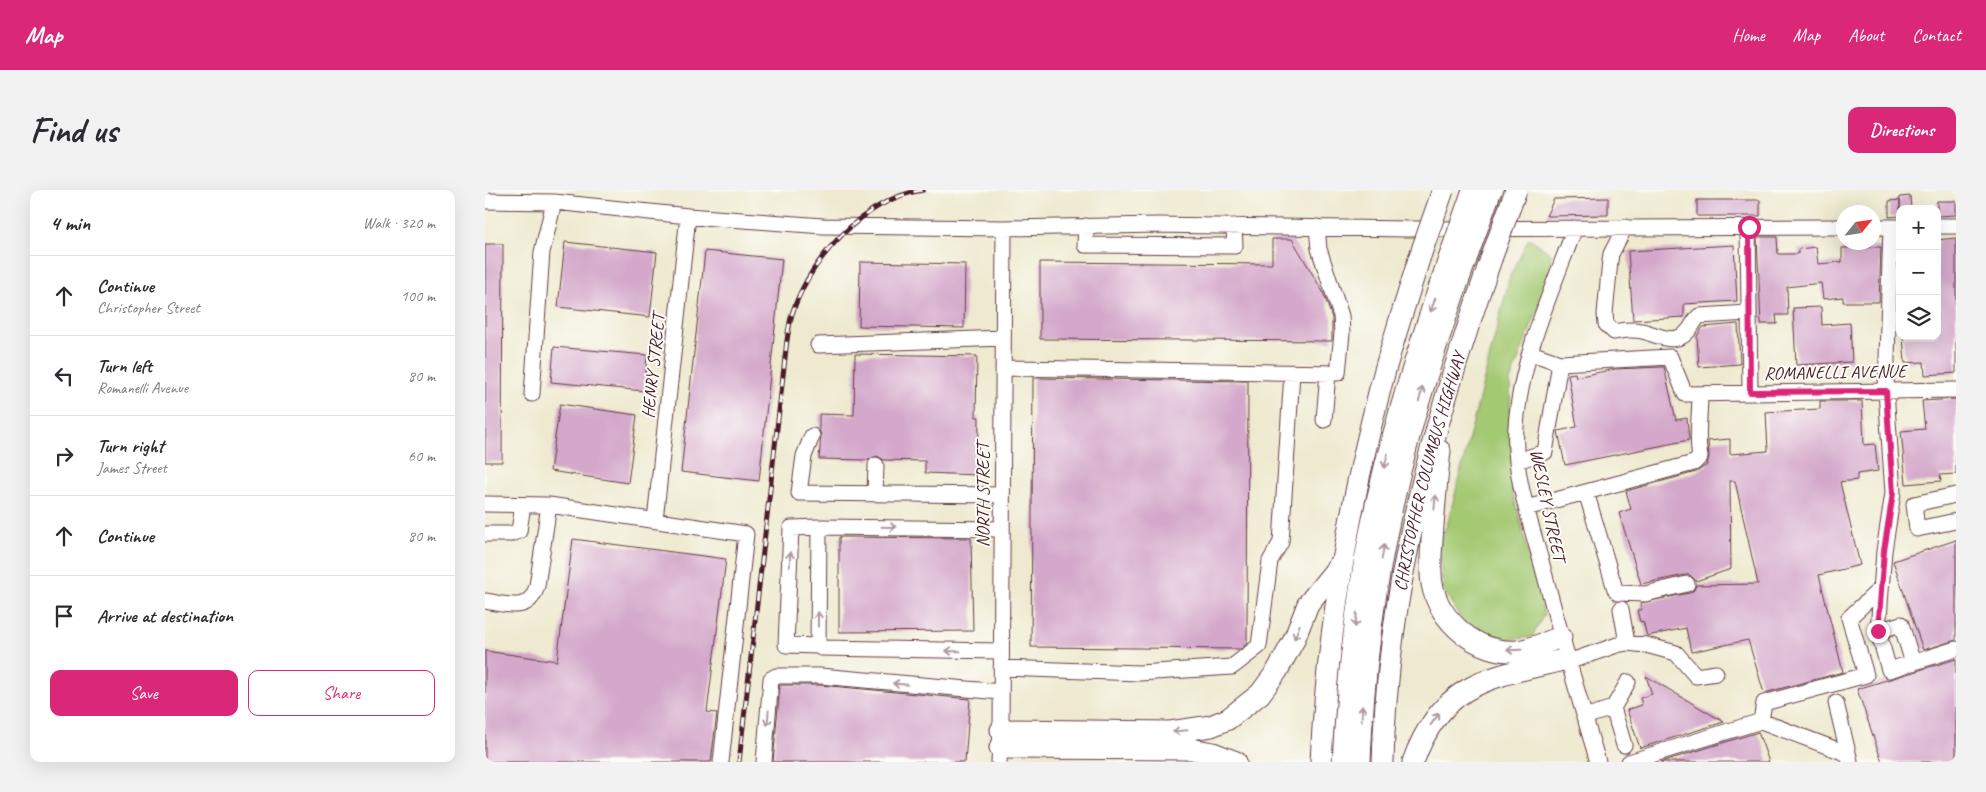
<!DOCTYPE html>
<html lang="en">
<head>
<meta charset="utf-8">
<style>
  :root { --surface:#fff; --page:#f2f2f3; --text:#2b2b33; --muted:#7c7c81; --line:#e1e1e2; --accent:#db2777 }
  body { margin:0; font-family:Caveat,sans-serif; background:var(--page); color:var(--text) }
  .controls { position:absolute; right:15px; top:15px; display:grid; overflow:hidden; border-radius:10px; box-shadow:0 5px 20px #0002 }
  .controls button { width:45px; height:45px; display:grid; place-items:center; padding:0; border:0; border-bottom:1px solid var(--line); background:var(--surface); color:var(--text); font:25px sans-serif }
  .compass { position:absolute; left:1351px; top:15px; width:45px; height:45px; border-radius:50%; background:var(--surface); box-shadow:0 5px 20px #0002; rotate:60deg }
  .stop { position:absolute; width:15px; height:15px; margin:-11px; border:4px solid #db2777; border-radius:50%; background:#fff }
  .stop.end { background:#db2777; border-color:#fff; box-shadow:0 1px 5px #0008 }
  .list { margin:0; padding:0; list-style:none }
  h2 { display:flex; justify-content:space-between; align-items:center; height:65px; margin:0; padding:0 20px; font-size:21px }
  h2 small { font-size:16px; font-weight:400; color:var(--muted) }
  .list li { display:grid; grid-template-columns:32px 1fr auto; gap:15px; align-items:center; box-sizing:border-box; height:80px; padding:0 20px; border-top:1px solid var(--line) }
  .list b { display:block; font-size:19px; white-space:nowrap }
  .list p { margin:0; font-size:16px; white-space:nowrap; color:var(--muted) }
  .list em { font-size:16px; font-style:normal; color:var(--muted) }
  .actions { display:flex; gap:10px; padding:15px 20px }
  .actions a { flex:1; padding:11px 0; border:1px solid var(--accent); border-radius:10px; text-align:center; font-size:18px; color:var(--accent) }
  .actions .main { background:var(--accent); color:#fff }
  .icon { flex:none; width:28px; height:28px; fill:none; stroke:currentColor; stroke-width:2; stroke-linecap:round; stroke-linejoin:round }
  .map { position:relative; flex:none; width:1471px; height:572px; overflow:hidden; border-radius:10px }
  header { display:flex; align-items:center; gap:30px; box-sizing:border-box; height:70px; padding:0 25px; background:var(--accent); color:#fff }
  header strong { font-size:24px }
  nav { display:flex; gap:28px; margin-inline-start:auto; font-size:18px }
  .intro { display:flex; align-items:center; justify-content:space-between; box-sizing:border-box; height:120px; padding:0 30px }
  h1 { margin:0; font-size:35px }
  .button { padding:12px 22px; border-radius:10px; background:var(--accent); color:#fff; font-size:18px; font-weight:700 }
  main { display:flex; gap:30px; padding:0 30px }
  aside { flex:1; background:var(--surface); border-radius:10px; box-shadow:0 5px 20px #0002 }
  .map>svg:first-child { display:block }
</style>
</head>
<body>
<header>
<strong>Map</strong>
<nav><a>Home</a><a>Map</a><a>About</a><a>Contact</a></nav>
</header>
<div class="intro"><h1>Find us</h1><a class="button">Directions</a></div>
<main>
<aside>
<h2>4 min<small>Walk · 320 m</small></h2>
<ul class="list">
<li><svg class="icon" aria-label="ahead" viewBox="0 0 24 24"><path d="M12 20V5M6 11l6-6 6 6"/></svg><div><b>Continue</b><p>Christopher Street</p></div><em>100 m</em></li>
<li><svg class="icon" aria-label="left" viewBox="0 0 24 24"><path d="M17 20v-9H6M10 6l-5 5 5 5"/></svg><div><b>Turn left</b><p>Romanelli Avenue</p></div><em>80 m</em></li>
<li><svg class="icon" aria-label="right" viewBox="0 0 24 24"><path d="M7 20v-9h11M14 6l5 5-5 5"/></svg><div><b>Turn right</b><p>James Street</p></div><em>60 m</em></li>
<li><svg class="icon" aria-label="ahead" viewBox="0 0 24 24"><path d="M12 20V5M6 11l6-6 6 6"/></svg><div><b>Continue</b></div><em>80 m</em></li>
<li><svg class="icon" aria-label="arrive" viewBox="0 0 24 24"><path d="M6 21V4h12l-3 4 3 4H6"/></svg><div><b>Arrive at destination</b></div></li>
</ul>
<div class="actions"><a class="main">Save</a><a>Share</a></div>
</aside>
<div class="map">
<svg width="1471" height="572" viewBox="0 0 1471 572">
  <rect width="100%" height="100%" fill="#fdfcf7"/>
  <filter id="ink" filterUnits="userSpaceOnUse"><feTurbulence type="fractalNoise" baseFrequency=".02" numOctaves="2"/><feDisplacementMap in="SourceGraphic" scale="10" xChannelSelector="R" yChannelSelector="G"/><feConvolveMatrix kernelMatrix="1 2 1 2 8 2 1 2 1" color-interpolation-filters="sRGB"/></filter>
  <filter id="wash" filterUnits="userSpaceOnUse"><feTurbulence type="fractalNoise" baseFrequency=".0096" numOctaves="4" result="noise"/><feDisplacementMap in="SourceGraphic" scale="20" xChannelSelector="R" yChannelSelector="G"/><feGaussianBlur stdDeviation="1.12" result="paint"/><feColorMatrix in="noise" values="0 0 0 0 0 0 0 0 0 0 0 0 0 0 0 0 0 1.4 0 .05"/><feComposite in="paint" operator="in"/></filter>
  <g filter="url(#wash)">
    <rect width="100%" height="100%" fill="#eee9cf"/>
    <path fill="#a4c973" stroke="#77744f" d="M 1044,48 L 1066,64 L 1064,91 L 1025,191 L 1027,300 L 1059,424 L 1047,447 L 1018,450 L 978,432 L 958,399 L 954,355 L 963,332 L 1025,86 Z"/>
    <g id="blocks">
      <path fill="#d4a8cb" d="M 1425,6 L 1426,19 L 1415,19 L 1415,7 Z
        M 1123,8 L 1123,25 L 1061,26 L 1069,9 Z
        M 1212,10 L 1275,10 L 1275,26 L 1212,26 Z
        M 1415,10 L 1415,26 L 1404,27 L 1404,11 Z
        M 1452,11 L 1471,11 L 1471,25 L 1452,26 Z
        M 1272,47 L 1292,47 L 1293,64 L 1313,64 L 1313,59 L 1331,57 L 1333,74 L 1357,72 L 1357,58 L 1396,57 L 1394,112 L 1358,112 L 1358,107 L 1338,109 L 1336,93 L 1302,97 L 1303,125 L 1291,125 L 1292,134 L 1276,134 Z
        M 1471,48 L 1471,183 L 1440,185 L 1439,172 L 1420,173 L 1418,146 L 1452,146 L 1452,50 Z
        M 787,49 L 807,49 L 838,102 L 847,128 L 847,151 L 555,149 L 555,72 L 787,74 Z
        M 80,52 L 172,62 L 165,127 L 73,117 Z
        M 0,54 L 18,54 L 17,272 L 0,272 Z
        M 1249,55 L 1252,111 L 1199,114 L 1199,127 L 1148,130 L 1143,61 Z
        M 220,61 L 297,69 L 274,291 L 196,282 Z
        M 375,72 L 480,74 L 479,138 L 374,136 Z
        M 1336,117 L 1337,135 L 1365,133 L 1367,172 L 1311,175 L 1308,118 Z
        M 1253,134 L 1255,174 L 1214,177 L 1212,146 L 1218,137 Z
        M 69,157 L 162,165 L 159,201 L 66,192 Z
        M 370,164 L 492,166 L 491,227 L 494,227 L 493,285 L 440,283 L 440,271 L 399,270 L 392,266 L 383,270 L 334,269 L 336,245 L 334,240 L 334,224 L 369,225 Z
        M 1179,177 L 1191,230 L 1202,228 L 1204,250 L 1080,275 L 1073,241 L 1092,237 L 1083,184 L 1090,183 L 1091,187 L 1130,179 Z
        M 548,188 L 763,191 L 762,453 L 756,459 L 546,457 Z
        M 1471,209 L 1471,284 L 1455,285 L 1456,291 L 1421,294 L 1416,241 L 1440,239 L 1437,211 Z
        M 1335,211 L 1377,211 L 1379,255 L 1390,254 L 1393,281 L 1372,284 L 1372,290 L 1355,292 L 1375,375 L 1334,385 L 1358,482 L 1279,503 L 1263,450 L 1206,462 L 1201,438 L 1162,446 L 1158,431 L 1155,432 L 1152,420 L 1157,420 L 1155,413 L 1204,403 L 1209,400 L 1211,395 L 1273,394 L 1250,291 L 1245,291 L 1246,379 L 1211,391 L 1205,385 L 1200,385 L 1156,394 L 1134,323 L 1146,319 L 1141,301 L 1211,282 L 1222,275 L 1224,266 L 1223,251 L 1245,249 L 1245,264 L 1283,261 L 1281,222 L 1335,219 Z
        M 75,214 L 152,225 L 143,293 L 65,281 Z
        M 354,347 L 486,348 L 488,441 L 354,442 Z
        M 88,349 L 241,369 L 222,522 L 232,523 L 226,572 L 0,572 L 0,461 L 72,471 Z
        M 1471,350 L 1471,450 L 1438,460 L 1408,371 Z
        M 1471,469 L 1471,572 L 1397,572 L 1372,499 Z
        M 1161,486 L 1239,532 L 1155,558 L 1142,520 L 1157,515 L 1155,508 L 1167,504 Z
        M 295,495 L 335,495 L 485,509 L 480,572 L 288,572 Z
        M 1273,542 L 1284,572 L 1176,572 Z"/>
    </g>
  </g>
  <g filter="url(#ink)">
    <use href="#blocks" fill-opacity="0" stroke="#633d44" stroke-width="1"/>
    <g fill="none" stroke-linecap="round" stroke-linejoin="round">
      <g stroke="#633d44" stroke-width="17">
        <path id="minor" d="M 0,11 L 69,12 L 203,26 L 338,36 L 519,38 L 672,35 L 923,39 L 1358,37
          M 601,36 L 600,55 L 750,56 L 749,36
          M 1452,36 L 1471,36
          M 1140,37 L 1126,64 L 1125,71 L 1120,124 L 1121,134 L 1129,142 C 1138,140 1147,139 1157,141 C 1170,144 1186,154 1199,145 C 1206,140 1208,132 1214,126 L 1264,123
          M 1263,37 L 1265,202
          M 1388,37 L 1414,37
          M 1090,38 C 1067,100 1035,170 1031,237 C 1028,283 1044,327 1056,371 C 1074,439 1093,505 1113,572
          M 333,155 L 518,148
          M 1046,163 L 1075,173 L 1185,167 L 1200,204 L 1471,200
          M 518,178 L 853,183 L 857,143 L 856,126 L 834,59 L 832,37
          M 47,204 L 57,62 L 69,12
          M 839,230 L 843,183
          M 327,246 L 319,266 L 314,303 L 517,305
          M 1032,271 L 1060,262 L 1075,173
          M 1101,302 L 1130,399 L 1133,403 L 1160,404 L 1202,394
          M 390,304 L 391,275
          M 1471,305 L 1429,314 L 1432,339 L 1471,331
          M 0,314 L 64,315 L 261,344 L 236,572
          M 1041,318 L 1209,273 L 1215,267 C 1211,247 1215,225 1215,204
          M 170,330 L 203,26
          M 0,344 L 26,344 L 34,341 L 38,315
          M 0,411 C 22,414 44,424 52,396 L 64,315
          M 1136,419 L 1142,453
          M 1393,441 L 1399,361 L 1408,303 L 1401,201 L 1406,37
          M 333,456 L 301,455 L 306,338 L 334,337
          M 516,461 L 336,458 L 333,456 L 334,337 L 517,339
          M 1083,472 L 1132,455 L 1142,453 L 1161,455 L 1191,463 L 1211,486 L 1231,483
          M 1428,473 L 1416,434 L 1393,441 L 1404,480 L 1471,459
          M 516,478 L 654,483 L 747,477 L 774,456 L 785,371 L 796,352 L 807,183
          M 1351,513 L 1365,571
          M 1128,518 L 1139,555
          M 1099,527 L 1128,518 L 1143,492
          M 1276,531 L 1279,513 L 1381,485 L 1364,428 L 1396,398
          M 279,572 L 286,489 L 291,486 L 335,486 L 516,502
          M 514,572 L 516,540 L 519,38
          M 1144,572 L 1276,531 L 1363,564"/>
      </g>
      <g stroke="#633d44" stroke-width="23">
        <g id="highway">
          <path d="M 955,261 C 952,286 950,311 948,336 C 947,355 944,375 947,394 C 954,432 993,464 1032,461 C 1047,459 1062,452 1076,447"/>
          <path d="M 516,540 L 685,542 L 726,536 L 743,529 L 775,504 L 792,481 L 809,450 L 823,414 L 856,373"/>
          <path d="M 515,558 L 706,559 L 728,563 L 751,572"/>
          <path d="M 836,572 C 842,445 863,322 895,199 C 906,155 921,112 934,69"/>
          <path d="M 858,572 C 863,480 873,388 895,298 C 913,220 938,144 964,69"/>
          <path d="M 875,572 C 879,459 896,348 926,239 C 942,181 961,125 981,69"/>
          <path id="s1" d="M 898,572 C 902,395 948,235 1006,69"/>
          <path d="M 928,572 C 957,490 1008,487 1082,469"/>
        </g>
      </g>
      <use href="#minor" stroke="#fff" stroke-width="15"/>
      <use href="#highway" stroke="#fff" stroke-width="21"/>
      <g stroke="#4a1f2b" stroke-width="5">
        <path id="rail" d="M 254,572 L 299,177 C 301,160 302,141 307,124 C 325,69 379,9 438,0"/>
      </g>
      <use href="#rail" stroke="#fdfcf7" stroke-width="3" stroke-dasharray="9" stroke-linecap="butt"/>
      <g stroke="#633d44" stroke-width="23" stroke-linecap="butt">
        <path id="highway-bridge" d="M 934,69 L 958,0
          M 964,69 L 988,0
          M 981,69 L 1006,0
          M 1006,69 L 1031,0"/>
      </g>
      <use href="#highway-bridge" stroke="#fff" stroke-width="21"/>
    </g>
    <defs><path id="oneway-shaft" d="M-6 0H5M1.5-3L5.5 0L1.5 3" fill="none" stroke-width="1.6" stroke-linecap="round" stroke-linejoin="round" transform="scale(1.25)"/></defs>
    <g stroke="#ae9aa0">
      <use href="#oneway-shaft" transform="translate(948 115) rotate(109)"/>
      <use href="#oneway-shaft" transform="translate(936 204) rotate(-74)"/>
      <use href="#oneway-shaft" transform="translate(901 271) rotate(104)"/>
      <use href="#oneway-shaft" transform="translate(950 312) rotate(-85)"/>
      <use href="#oneway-shaft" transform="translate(404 337) rotate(1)"/>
      <use href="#oneway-shaft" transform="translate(898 362) rotate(-80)"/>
      <use href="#oneway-shaft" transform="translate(305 369) rotate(-88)"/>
      <use href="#oneway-shaft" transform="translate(333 429) rotate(-90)"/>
      <use href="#oneway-shaft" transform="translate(871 430) rotate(97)"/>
      <use href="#oneway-shaft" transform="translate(812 442) rotate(111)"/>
      <use href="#oneway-shaft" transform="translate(1029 460) rotate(178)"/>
      <use href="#oneway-shaft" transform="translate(468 461) rotate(-179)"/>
      <use href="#oneway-shaft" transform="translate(415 494) rotate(-175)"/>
      <use href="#oneway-shaft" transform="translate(877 523) rotate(-86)"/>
      <use href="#oneway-shaft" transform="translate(283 528) rotate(95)"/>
      <use href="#oneway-shaft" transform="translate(950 529) rotate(-54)"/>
      <use href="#oneway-shaft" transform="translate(695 541) rotate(175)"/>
    </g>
  </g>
  <g fill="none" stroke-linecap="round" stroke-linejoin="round" filter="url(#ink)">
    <path stroke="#db2777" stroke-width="6" d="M 1264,37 L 1265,202 L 1401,201 L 1408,303 L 1399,361 L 1393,441"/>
  </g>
  <g text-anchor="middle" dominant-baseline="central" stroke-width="4" stroke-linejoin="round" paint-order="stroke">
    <g font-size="18" fill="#4a1f2b" stroke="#fdfcf7">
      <text transform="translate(168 176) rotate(-84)">HENRY STREET</text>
      <text transform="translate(1350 182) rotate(-1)">ROMANELLI AVENUE</text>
      <text stroke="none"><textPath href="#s1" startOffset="295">CHRISTOPHER COLUMBUS HIGHWAY</textPath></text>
      <text transform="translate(498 305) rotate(-90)">NORTH STREET</text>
      <text transform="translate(1063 315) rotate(78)">WESLEY STREET</text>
    </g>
  </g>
</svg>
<div class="controls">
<button>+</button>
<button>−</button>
<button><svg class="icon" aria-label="layers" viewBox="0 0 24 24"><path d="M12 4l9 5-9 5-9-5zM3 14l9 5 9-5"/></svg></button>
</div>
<svg class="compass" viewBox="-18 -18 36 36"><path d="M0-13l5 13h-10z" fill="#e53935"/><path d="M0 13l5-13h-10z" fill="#7c7c81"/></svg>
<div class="stop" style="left:1264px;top:37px"></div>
<div class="stop end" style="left:1393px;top:441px"></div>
</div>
</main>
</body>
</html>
